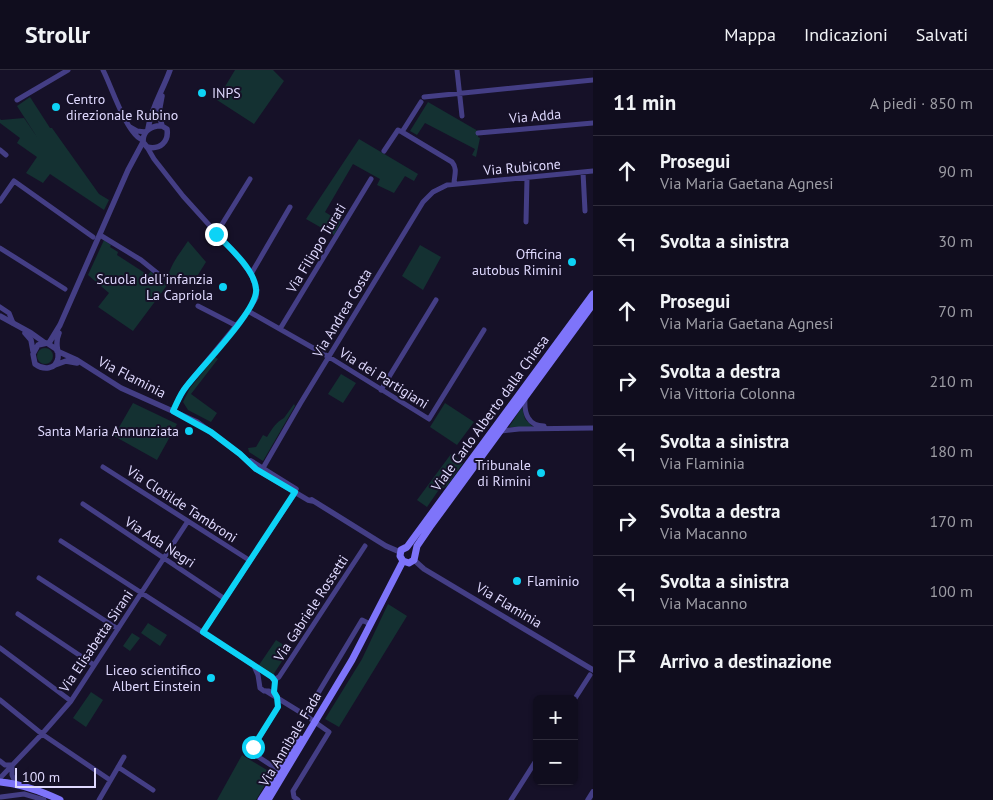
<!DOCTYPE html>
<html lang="it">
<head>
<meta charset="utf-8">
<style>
  :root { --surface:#100d1e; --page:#191627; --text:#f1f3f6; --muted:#9c9ca4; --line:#302d3c }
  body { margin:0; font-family:"PT Sans",sans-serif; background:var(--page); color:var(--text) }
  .controls { position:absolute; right:15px; bottom:15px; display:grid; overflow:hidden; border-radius:8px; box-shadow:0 1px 4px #0004 }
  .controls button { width:45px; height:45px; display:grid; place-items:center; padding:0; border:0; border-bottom:1px solid var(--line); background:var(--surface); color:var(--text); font:25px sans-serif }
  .scale { position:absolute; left:15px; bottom:12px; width:81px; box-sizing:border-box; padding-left:5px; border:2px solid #dfd9fe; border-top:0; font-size:14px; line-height:18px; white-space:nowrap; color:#dfd9fe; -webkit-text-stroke:4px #161128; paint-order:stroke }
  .stop { position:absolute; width:15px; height:15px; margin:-11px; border:4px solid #0dd3f6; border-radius:50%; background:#fff }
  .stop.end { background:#0dd3f6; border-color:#fff; box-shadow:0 1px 5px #0008 }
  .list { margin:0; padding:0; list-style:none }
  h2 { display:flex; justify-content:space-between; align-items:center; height:65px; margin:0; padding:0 20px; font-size:21px }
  h2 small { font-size:16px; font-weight:400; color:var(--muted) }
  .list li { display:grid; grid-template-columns:32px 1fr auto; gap:15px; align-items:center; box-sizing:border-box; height:70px; padding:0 20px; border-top:1px solid var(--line) }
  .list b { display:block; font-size:19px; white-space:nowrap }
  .list p { margin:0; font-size:16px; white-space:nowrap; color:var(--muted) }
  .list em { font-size:16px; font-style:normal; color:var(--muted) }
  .icon { flex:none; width:28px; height:28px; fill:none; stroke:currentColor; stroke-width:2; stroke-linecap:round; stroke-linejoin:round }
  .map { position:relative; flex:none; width:593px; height:730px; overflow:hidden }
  header { display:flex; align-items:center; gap:30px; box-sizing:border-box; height:70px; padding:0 25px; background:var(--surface); border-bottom:1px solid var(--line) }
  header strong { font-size:24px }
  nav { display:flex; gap:28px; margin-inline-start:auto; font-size:18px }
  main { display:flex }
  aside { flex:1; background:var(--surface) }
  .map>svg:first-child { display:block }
</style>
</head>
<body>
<header>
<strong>Strollr</strong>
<nav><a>Mappa</a><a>Indicazioni</a><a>Salvati</a></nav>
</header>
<main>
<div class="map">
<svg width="593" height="730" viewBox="0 0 593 730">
  <rect width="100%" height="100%" fill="#161128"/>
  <path fill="#143132" d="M 235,0 L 273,0 L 284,11 L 254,54 L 217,30 Z
    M 30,27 L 50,58 L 52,58 L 99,124 L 109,130 L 104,140 L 50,104 L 43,113 L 26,103 L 37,87 L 17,73 L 20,68 L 0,53 L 0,49 L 1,50 L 24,48 L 37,67 L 17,36 Z
    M 428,32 L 478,61 L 478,67 L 480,68 L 476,87 L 472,85 L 475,79 L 425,53 L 417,65 L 410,61 Z
    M 359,69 L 418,104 L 414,111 L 405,106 L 394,123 L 377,115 L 380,109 L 353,94 L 325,142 L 341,152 L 334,165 L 306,149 Z
    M 104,170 L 111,175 L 110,177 L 118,182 L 117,185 L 148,205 L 151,201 L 157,211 L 162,213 L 168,209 C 169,196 180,183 188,171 L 206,192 L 191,216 L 174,206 L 133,261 L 98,237 L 109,223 L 88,205 Z
    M 420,175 L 441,187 L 423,220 L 402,206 Z
    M37 286a8 8 0 1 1 16 0a8 8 0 1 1-16 0Z
    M 215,287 L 218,289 L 191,324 L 217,343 L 211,352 L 188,340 L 183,332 L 190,318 Z
    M 341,304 L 356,313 L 343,333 L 328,324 Z
    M 133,333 L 177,354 L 157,390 L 114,366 Z
    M 445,333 L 474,352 L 457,375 L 430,357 Z
    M 294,334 L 295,336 L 263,391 L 249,382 L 248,378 L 256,377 L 263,365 L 267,367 C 272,359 276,352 284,348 Z
    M 522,337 L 525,349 L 533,357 L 509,357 Z
    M 451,384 L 463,393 L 447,416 L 438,421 L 427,437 L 417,430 Z
    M 388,534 L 407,546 L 339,657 L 325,649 L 362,589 Z
    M 148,553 L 167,565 L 160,576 L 141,563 Z
    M 132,563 L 140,568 L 130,581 L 123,576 Z
    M 276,570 L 290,579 L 273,605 L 259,595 Z
    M 91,622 L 103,630 L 86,657 L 73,648 Z
    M 242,685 L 272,703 L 256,730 L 217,730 Z"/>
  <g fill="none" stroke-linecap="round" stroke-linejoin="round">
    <path stroke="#443e85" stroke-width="5" d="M 103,0 C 111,15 127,66 143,70
      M 457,0 L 462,46
      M 424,27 L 593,10
      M 17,30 L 68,0
      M 421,32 L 402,62 L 452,92 C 458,99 454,106 454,114
      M 130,57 L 137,61 L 146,62
      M 478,63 L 593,53
      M 147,77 L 154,89 L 183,126 L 238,187 L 251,204 L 257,220 L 256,228 L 248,241 L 184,319 L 173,341
      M 0,80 L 6,85
      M 384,81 L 398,60 L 402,62
      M 583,102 L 585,141
      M 0,131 L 14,111 L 93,167
      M 526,152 L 527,108
      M 216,164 L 250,109
      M 100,165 L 141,190 L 162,207
      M 0,178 L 65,219
      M 251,204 L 290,137
      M 198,236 L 237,256
      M 0,237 L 9,243 L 13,253
      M 248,241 L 329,287 L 429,349 L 484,260
      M 280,259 L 371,109
      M 381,320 L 436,230
      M 525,329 C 524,343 528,356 544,356
      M 501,361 L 519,359 L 593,358
      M 103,397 L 249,490
      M 263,398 L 300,334 L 423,132 L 433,122 L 447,115 L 593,101
      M 83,434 L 225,529
      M 61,471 L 272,607 L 275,611 L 274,621 L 277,627 L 278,637 L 253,678 L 253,681 L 257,686 L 280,701
      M 39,508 L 118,559
      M 18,544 L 94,595
      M 203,562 L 295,423
      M 0,578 L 71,631
      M 254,596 L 258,605 L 260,618 L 264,621 L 269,621
      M 274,610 L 279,607 L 365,476
      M 266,621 L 305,645 L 329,662 L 293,721 L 294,727 L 298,730
      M 0,630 L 42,664 L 110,710
      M 574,630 L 590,605
      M 305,645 L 362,550 L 370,554
      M 0,691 L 5,695 L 12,695
      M 12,695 L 12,705 L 16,714
      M 118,697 L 153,720
      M 0,708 L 42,664 L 71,631 L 188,451
      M 1,727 L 24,724 L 44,730
      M 99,730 L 124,687
      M 511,730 L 537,689"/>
    <path stroke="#443e85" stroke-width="5.5" d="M 157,56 L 162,56 L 167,59 C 169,72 160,80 147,77 L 143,72 C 143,62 148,58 157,56 Z
      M 162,56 L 159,42 L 162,26
      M 148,59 C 151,38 163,20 170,0
      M 0,246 L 31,263 L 45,273
      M 25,263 L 31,270 L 33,281
      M 49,273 L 60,255 L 128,100 L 143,72
      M 56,279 L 47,273 L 38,275 L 33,284 L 35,294 C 43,300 56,300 58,288 C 59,278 54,275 59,263
      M 57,281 L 77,290 L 121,318 L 197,352 L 240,384 L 256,399 L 308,430 L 313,431
      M 55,295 L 66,291 L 77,293
      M 251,391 L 296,419
      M 312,430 L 386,476 L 400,482
      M 414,490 L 424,499 L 593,600
      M 588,730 L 593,722"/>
    <path stroke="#7e74fa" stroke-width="7" d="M 403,491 L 400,486 L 401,480 L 407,477 L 593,224
      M 403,491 L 409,493 L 414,490 L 417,476 L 430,457 L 593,234
      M 0,712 C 22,714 41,721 60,730
      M 261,730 L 300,669
      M 268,730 L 352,590 L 403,491"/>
  </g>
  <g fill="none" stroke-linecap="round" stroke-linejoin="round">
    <path stroke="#0dd3f6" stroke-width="6" d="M 216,164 C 229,177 255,200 256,219 C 259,239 200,298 186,317 C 180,324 177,333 173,341 L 211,362 L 240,384 L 256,399 L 295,422 L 203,562 L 272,607 L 275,611 L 274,622 L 277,627 L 278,637 L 253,677"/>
  </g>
  <g fill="#0dd3f6" stroke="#161128" stroke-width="2">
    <circle cx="202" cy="23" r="5"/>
    <circle cx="56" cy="37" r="5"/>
    <circle cx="572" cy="192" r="5"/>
    <circle cx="223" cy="217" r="5"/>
    <circle cx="189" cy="361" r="5"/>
    <circle cx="541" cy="403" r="5"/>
    <circle cx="517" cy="511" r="5"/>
    <circle cx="211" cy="608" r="5"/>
  </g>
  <g text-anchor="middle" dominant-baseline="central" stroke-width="4" stroke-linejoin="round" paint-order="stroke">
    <g font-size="14" fill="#dfd9fe" stroke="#161128" text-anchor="end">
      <text x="212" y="23" text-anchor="start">INPS</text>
      <text x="66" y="29" text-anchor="start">Centro<tspan x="66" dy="16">direzionale Rubino</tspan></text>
      <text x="562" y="184">Officina<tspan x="562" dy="16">autobus Rimini</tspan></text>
      <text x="213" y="209">Scuola dell'infanzia<tspan x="213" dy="16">La Capriola</tspan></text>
      <text x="179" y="361">Santa Maria Annunziata</text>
      <text x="531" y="395">Tribunale<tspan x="531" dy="16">di Rimini</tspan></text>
      <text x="527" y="511" text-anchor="start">Flaminio</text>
      <text x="201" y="600">Liceo scientifico<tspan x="201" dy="16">Albert Einstein</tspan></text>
    </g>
    <g font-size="14" fill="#dfd9fe" stroke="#161128">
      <text transform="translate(535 46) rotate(-5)">Via Adda</text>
      <text transform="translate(522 97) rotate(-5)">Via Rubicone</text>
      <text transform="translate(316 178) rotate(-59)">Via Filippo Turati</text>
      <text transform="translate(342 243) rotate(-59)">Via Andrea Costa</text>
      <text transform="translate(132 307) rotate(27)">Via Flaminia</text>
      <text transform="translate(384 308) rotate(32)">Via dei Partigiani</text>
      <text transform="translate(490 343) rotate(-54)">Viale Carlo Alberto dalla Chiesa</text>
      <text transform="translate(182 434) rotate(33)">Via Clotilde Tambroni</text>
      <text transform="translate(160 472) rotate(33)">Via Ada Negri</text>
      <text transform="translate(509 535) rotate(31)">Via Flaminia</text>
      <text transform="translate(311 538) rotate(-57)">Via Gabriele Rossetti</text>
      <text transform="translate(96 571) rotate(-56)">Via Elisabetta Sirani</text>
      <text transform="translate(290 669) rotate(-59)">Via Annibale Fada</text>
    </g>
  </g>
</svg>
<div class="controls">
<button>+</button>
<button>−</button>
</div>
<div class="scale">100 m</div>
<div class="stop" style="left:253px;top:677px"></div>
<div class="stop end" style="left:216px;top:164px"></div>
</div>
<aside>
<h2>11 min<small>A piedi · 850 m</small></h2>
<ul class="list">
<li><svg class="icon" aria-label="ahead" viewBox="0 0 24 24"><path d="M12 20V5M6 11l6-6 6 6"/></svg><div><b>Prosegui</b><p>Via Maria Gaetana Agnesi</p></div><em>90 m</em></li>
<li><svg class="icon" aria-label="left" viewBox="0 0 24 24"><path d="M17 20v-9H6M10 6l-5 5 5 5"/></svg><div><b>Svolta a sinistra</b></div><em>30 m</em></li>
<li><svg class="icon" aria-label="ahead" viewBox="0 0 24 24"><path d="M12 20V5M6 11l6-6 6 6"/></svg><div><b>Prosegui</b><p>Via Maria Gaetana Agnesi</p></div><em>70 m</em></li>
<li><svg class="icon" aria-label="right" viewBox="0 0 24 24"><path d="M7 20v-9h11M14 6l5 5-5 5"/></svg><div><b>Svolta a destra</b><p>Via Vittoria Colonna</p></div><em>210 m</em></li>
<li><svg class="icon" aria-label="left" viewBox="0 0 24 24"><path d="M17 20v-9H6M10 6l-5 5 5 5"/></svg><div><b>Svolta a sinistra</b><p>Via Flaminia</p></div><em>180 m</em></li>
<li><svg class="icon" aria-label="right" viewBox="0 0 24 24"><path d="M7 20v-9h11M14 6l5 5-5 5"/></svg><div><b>Svolta a destra</b><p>Via Macanno</p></div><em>170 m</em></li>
<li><svg class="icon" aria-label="left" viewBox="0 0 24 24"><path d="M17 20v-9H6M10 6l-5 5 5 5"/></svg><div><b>Svolta a sinistra</b><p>Via Macanno</p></div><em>100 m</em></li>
<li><svg class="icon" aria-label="arrive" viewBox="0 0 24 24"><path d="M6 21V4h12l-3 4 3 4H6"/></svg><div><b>Arrivo a destinazione</b></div></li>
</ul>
</aside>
</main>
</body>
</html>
